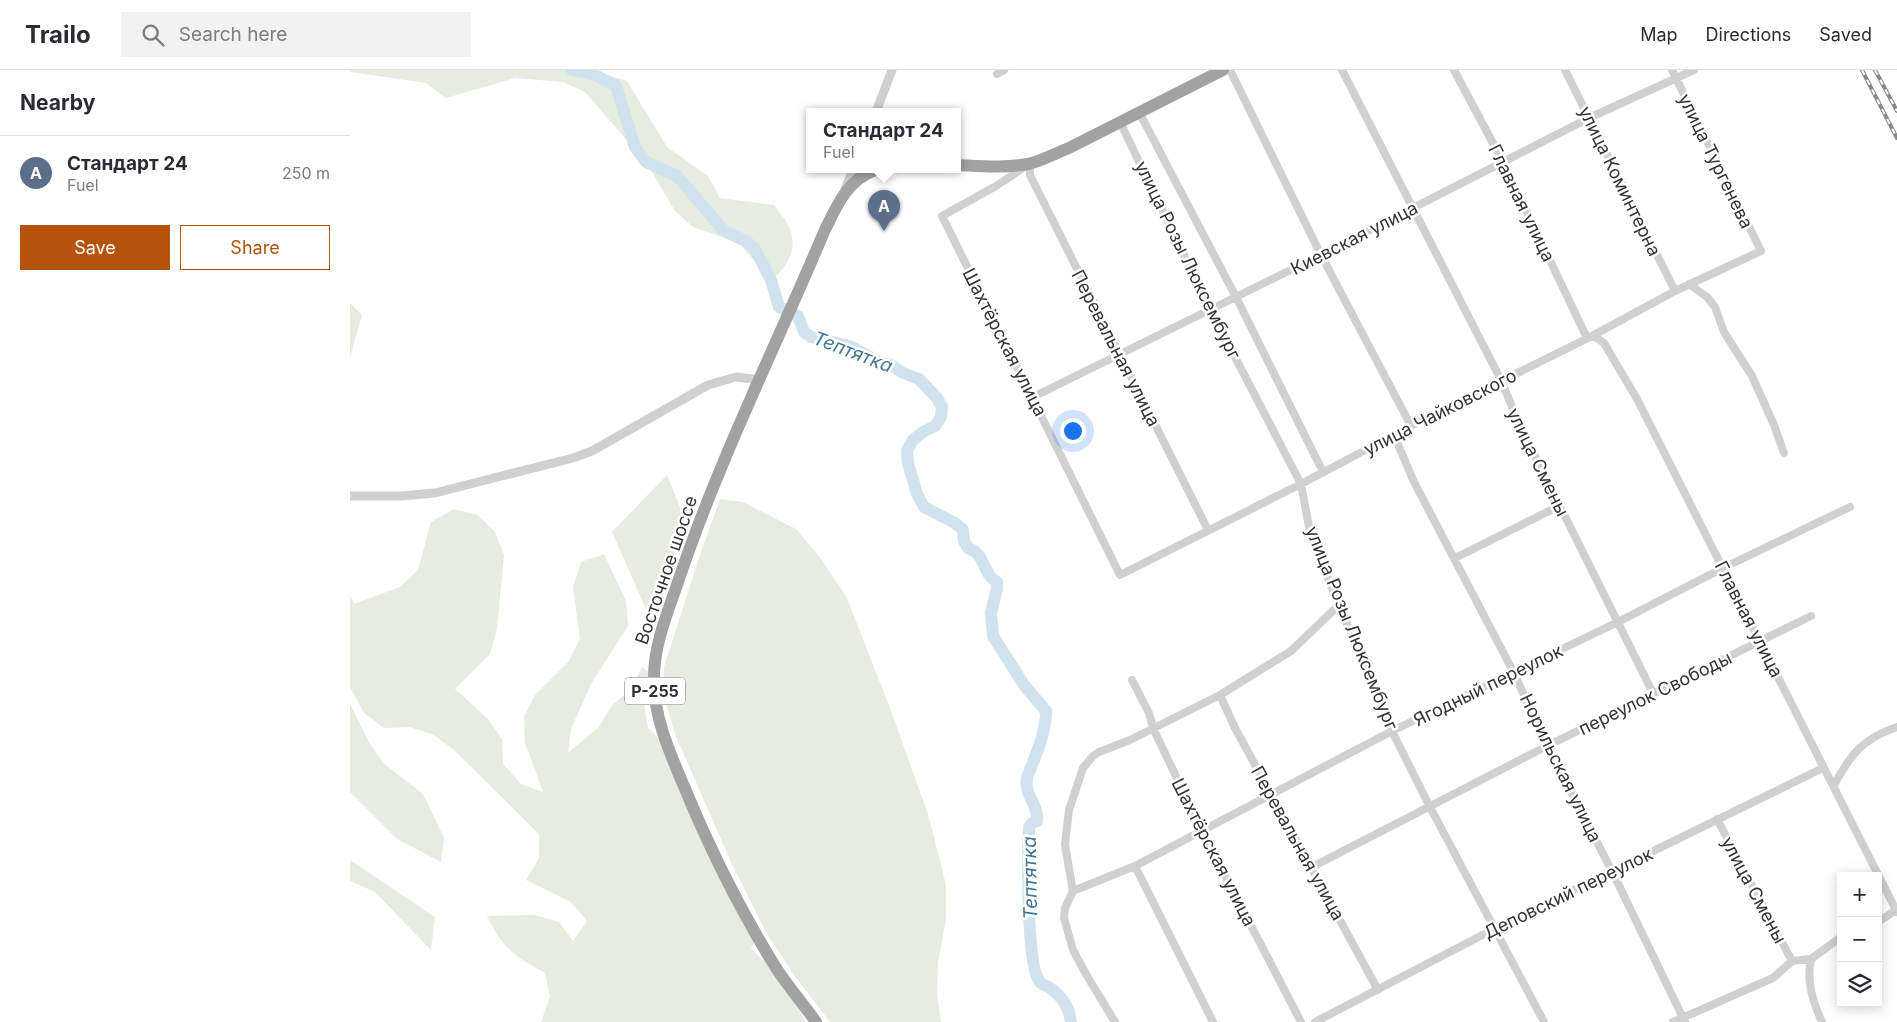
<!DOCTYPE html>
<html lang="en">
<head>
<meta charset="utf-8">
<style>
  :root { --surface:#fff; --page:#f2f2f3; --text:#2b2b33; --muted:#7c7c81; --line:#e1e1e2; --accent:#b45309 }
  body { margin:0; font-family:Inter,sans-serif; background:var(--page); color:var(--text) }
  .controls { position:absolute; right:15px; bottom:15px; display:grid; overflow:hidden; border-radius:0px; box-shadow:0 2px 12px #0003 }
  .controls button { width:45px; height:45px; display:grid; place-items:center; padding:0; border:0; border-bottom:1px solid var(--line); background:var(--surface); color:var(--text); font:25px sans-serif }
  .you { position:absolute; left:722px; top:360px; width:18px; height:18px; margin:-12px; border:4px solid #fff; border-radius:50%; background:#1a73e8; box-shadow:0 0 0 8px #1a73e833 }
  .badge { display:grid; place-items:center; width:32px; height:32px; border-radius:50%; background:var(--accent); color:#fff; font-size:16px; font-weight:700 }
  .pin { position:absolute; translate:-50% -41px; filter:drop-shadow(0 1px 2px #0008) }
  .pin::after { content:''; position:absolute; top:26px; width:18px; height:15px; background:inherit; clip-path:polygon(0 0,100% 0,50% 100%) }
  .popup { position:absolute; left:456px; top:38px; width:155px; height:65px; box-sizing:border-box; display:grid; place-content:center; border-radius:0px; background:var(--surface); filter:drop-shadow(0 1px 4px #0005); font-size:16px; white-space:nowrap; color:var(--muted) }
  .popup b { font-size:19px; color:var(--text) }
  .popup::after { content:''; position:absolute; left:50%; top:100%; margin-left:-10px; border:10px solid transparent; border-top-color:var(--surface) }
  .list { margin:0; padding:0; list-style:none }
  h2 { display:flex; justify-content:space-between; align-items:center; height:65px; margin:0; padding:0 20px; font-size:21px }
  h2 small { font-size:16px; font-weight:400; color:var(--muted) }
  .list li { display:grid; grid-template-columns:32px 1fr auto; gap:15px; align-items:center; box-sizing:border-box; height:75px; padding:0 20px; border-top:1px solid var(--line) }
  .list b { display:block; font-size:19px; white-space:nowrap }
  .list p { margin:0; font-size:16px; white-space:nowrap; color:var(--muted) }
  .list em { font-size:16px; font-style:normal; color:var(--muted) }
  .actions { display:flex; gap:10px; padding:15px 20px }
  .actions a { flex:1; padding:11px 0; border:1px solid var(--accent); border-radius:0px; text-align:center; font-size:18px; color:var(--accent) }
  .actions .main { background:var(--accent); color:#fff }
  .icon { flex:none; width:28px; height:28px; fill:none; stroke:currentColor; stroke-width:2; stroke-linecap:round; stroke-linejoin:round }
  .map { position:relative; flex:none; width:1547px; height:952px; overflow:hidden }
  header { display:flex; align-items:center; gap:30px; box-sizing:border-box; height:70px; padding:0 25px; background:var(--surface); border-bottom:1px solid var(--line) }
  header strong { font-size:24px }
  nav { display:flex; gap:28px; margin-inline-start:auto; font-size:18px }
  .search { width:350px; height:45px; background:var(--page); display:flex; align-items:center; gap:12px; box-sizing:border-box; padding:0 18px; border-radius:0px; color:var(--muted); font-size:19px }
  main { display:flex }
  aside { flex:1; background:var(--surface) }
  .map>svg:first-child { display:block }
</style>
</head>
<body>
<header>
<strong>Trailo</strong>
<div class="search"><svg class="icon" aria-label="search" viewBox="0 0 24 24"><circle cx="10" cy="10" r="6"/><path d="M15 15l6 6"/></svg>Search here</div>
<nav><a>Map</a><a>Directions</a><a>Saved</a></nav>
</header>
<main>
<aside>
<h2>Nearby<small></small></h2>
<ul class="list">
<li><span class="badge" style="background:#5c6f8a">A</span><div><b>Стандарт 24</b><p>Fuel</p></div><em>250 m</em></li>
</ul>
<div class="actions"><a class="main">Save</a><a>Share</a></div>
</aside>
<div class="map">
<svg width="1547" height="952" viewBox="0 0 1547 952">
  <rect width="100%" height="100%" fill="#fff"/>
  <path fill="#e6ecdf" d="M 0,0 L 241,0 L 277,11 L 317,77 L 358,106 L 370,128 L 424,135 C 428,141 435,148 438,155 C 449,176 439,197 421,210 L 389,173 L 343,157 L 325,141 L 296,92 L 235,22 L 213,12 L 165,8 L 96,28 L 76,13 L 0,2 Z
    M 0,233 L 12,245 L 0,287 Z
    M 317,405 L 336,452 L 300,548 L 262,462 Z
    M 370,429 L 393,432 L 446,459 L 469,486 L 496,526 L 540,638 L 578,744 L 596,815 L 596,849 L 588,893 L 587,924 L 591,952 L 480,952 L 444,905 L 416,862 L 381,792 L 325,664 L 313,622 L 314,597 L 348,491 Z
    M 104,439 L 128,445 L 145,462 L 154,485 L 147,559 L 140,584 L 105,619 L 138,649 L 152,669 L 153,694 L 171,714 L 193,722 L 175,673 L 174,647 L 185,625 L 219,591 L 230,569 L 223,517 L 231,492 L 254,484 L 276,531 L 278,556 L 241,614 L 221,659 L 218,683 L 249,657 L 262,635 L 280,620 L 292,597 L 304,607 L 294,634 L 298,658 L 319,678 L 408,866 L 401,878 L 412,890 L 421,888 L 456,952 L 191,952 L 200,927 L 195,903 C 163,885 154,880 137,846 L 185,845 L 209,852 L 223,871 L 237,851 L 221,832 L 176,810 L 189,788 L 189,764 L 104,680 L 84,665 L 60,657 L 34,658 L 14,643 L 0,617 L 0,525 L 4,534 L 50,517 L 68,500 L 81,452 Z
    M 0,634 L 19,672 L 33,693 L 73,724 L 94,768 L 91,792 L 47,769 L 0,722 Z
    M 0,790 L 85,847 L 81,880 L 25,822 L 0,811 Z"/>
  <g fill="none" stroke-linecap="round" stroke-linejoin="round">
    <path stroke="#cfe2ee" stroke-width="12" d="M 222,0 L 241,3 L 266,16 L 285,77 L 296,92 L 327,106 L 374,161 L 396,171 L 405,179 L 421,210 L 429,237 L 448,246 L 454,262 L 461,267 L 500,276 L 531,293 L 541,295 L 553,303 L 569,309 L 587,328 L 592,337 L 591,347 L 585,356 L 573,362 L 563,370 L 557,380 L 558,393 L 567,424 L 574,437 L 605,453 L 613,460 L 614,471 L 618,478 C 636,484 631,502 647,512 L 647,519 L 641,543 L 643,566 L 674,615 L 696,641 C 696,660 689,677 682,695 C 681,699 677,705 677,709 C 674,725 689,735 687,751 L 682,753 L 679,757 C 678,782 676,897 690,912 C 692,915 697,916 700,918 C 713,927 719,937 721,952"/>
    <path stroke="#d0d0d0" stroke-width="8" d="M 880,0 L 971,185 L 1061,356
      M 992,0 L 1151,310 L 1170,356 L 1303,623
      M 1104,0 L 1153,92 L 1237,268
      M 1215,0 L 1325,221
      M 647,4 L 654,0
      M 789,42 L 886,227 L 973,402
      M 770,52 L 860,239 L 951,414 L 961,468 L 1042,661 L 1080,737 L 1194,952
      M 680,93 L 680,105 L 858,460
      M 676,96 L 646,116 L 592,146 L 770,505 L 951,414 L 1061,356 L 1240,267 L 1325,221 L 1411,181 L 1322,0
      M 1339,214 L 1357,227 L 1365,237 L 1374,262 L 1402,306 L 1424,355 L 1434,383
      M 1240,267 L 1245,267 L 1254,273 L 1287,329 L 1547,842
      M 683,327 L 971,185 L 1239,48 L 1344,0
      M 1044,365 L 1064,412 L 1164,603 L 1197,676 L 1262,801 L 1335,952
      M 1105,488 L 1209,436
      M 782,610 L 799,643 L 803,658 L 852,761 L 951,952
      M 870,625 L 885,658 L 1028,920
      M 1484,715 C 1501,684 1512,669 1547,657
      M 1367,749 L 1442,891
      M 785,796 L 863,952
      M 962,797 L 1197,676 L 1461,546
      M 723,821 L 785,796 L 1042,661 L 1268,552 L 1373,498 L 1500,437
      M 1528,852 L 1546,840
      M 1461,889 C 1456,911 1463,932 1472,952
      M 765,952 L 737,906 L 723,880 L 714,848 L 715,838 L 723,821 L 715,775 L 717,757 L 719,740 L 733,698 L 743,686 L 749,682 L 780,670 L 870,625 L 941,581 L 990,534
      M 965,952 L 1144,859 L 1473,698
      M 1323,952 L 1423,908 L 1442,891 L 1461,889 L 1491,867"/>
    <path stroke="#d0d0d0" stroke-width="9" d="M 526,42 L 542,0
      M 495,119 L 503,100
      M 0,426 L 50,426 L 85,423 L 223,388 L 242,381 L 358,315 L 386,307 L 410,310"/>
    <path stroke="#a2a2a2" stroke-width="12" d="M 608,95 C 631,96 655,98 678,94 C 692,91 706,83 719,78 L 873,0
      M 466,952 C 452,932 435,913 423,893 C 388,836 358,775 333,714 C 319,681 304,647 304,611 C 303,575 319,539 330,506 C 370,388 426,276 474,162 C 486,137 497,110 525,100"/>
    <g stroke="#888" stroke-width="4">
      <path id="rail" d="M 1512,0 L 1547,68
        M 1525,0 L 1547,41"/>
    </g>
    <use href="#rail" stroke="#fff" stroke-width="2" stroke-dasharray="5.5" stroke-linecap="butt"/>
  </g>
  <g text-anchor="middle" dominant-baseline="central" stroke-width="5" stroke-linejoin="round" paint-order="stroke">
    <rect fill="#fff" stroke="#707070" stroke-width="1" x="275" y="607.5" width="60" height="27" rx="4"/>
    <g font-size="16" font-weight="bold" fill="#333">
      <text x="305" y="621">Р-255</text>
    </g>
    <g font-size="18" fill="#333" stroke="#fff">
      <text transform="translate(1366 91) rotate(64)">улица Тургенева</text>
      <text transform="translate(1270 111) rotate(64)">улица Коминтерна</text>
      <text transform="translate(1172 133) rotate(64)">Главная улица</text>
      <text transform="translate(1004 168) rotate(-27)">Киевская улица</text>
      <text transform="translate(838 190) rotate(64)">улица Розы Люксембург</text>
      <text transform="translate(655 272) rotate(63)">Шахтёрская улица</text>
      <text transform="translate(766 278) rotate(63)">Перевальная улица</text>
      <text transform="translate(1090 342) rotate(-27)">улица Чайковского</text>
      <text transform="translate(1188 392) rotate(64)">улица Смены</text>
      <text transform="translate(316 500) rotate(-71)">Восточное шоссе</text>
      <text transform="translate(1399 549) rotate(63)">Главная улица</text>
      <text transform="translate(1002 558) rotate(68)">улица Розы Люксембург</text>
      <text transform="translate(1138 615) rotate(-26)">Ягодный переулок</text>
      <text transform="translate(1305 623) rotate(-26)">переулок Свободы</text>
      <text transform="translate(1211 698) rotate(64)">Норильская улица</text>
      <text transform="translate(948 773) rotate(61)">Перевальная улица</text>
      <text transform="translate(864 782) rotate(63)">Шахтёрская улица</text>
      <text transform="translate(1404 820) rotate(62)">улица Смены</text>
      <text transform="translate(1218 823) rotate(-26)">Деповский переулок</text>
    </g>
    <g font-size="19" font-style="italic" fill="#3f7597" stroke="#fff">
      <text transform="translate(503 282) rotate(21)">Тептятка</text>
      <text transform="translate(680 808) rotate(-91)">Тептятка</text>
    </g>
  </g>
</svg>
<div class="controls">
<button>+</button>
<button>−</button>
<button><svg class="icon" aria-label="layers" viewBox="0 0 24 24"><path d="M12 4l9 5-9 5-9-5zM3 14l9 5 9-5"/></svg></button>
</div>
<div class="you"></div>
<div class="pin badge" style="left:534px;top:161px;background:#5c6f8a">A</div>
<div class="popup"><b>Стандарт 24</b>Fuel</div>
</div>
</main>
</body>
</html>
